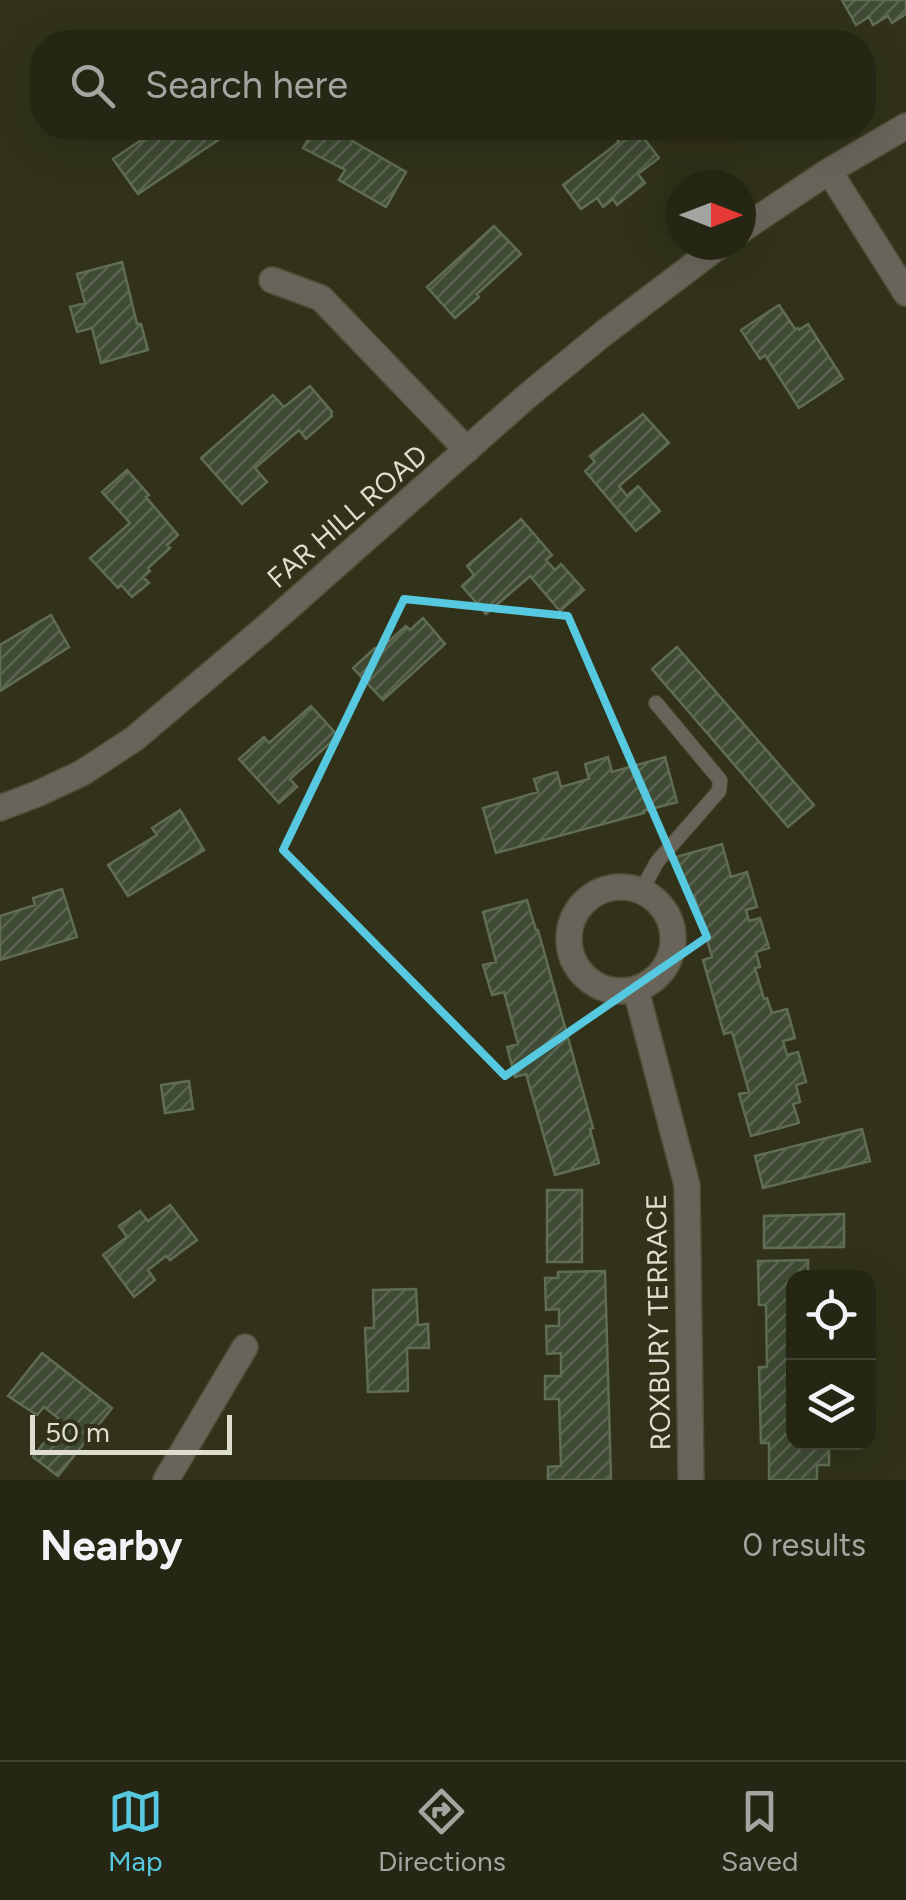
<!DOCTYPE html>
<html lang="en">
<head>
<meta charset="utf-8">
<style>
  :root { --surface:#252613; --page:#2d2e1c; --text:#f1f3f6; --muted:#a3a5a0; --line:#424333; --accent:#56c9e1 }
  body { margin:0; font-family:Figtree,sans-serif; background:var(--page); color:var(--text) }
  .controls { position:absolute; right:30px; bottom:30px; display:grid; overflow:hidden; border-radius:20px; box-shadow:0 10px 40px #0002 }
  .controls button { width:90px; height:90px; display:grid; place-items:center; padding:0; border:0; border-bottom:2px solid var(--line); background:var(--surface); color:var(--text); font:50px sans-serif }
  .compass { position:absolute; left:666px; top:170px; width:90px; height:90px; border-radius:50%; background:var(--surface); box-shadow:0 10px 40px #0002; rotate:90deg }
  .scale { position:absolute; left:30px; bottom:25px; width:202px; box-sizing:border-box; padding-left:10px; border:5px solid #dddece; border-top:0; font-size:28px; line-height:35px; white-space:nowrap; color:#dddece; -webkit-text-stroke:8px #313219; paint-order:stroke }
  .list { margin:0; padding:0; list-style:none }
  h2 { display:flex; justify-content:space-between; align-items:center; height:130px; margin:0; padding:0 40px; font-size:42px }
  h2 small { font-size:32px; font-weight:400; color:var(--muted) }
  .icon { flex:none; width:55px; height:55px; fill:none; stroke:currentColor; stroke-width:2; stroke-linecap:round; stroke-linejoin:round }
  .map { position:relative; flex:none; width:906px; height:1480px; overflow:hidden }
  .search { position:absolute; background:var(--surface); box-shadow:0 10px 40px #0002; left:30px; right:30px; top:30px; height:110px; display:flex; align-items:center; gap:25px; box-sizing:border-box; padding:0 35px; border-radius:40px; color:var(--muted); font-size:38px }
  .sheet { height:280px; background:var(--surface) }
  nav { display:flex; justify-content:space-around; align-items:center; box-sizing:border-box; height:140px; border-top:2px solid var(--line); background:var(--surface); font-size:28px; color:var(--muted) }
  nav a { display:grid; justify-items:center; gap:5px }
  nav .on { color:var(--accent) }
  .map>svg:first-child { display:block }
</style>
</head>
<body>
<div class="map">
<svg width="906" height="1480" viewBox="0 0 906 1480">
  <defs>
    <pattern id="building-hatch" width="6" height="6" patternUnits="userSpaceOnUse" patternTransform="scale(2.5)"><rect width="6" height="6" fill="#3f4b34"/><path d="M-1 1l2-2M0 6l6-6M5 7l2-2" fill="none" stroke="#5a6450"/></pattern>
  </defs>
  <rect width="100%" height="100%" fill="#313219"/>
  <path fill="url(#building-hatch)" stroke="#606d54" stroke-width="2.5" d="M 842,0 L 906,0 L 906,14 L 892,23 L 888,16 L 873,25 L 869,17 L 856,25 Z
    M 159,128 L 236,128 L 138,194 L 113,159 Z
    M 315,128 L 330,128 L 406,172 L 386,207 L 339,180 L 345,170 L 303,148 Z
    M 608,128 L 636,128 L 659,158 L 638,174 L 645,183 L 617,205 L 613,199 L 603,207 L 597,198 L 581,209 L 563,185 L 619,142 Z
    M 494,226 L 521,254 L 477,294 L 479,297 L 455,318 L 427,287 Z
    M 122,262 L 137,324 L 141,324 L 148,350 L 101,363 L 92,328 L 77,332 L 70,307 L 85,303 L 77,274 Z
    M 779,305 L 795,329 L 798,328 L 799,330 L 808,324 L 843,379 L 799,408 L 765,355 L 760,359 L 741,330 Z
    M 310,386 L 332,412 L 331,414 L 332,416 L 306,439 L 299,430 L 255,468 L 267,482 L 242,504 L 201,458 L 273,395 L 284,407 Z
    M 643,414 L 669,443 L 619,486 L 627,496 L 638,486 L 660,511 L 636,531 L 585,471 L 595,462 L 590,456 Z
    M 127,470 L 149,495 L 146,497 L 178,535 L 167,545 L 170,548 L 148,568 L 150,571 L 143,577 L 149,583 L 132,597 L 121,585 L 118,588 L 90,558 L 130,523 L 102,492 Z
    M 521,519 L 552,555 L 546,560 L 555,570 L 561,564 L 584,590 L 560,611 L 530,576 L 486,614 L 462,586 L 474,575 L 467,566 Z
    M 51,615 L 69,647 L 0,691 L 0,645 Z
    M 423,618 L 445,644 L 383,700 L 353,668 L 375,648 L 378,651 L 406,626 L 410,630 Z
    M 677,647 L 814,805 L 788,827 L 652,669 Z
    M 311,706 L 338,736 L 290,779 L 297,787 L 279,803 L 239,759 L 264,737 L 269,743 Z
    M 608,757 L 612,772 L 665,757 L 677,802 L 644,811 L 644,813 L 496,853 L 483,808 L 538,792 L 534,779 L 557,772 L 561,787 L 589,779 L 585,764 Z
    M 180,810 L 204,850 L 128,896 L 108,865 L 157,835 L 152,828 Z
    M 722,844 L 731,877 L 747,872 L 757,907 L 746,910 L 749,921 L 760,918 L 769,948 L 756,952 L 760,967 L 755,968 L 764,999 L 767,998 L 772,1013 L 787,1009 L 795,1038 L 783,1041 L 787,1055 L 798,1052 L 806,1082 L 796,1085 L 800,1102 L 793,1104 L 799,1123 L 751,1136 L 739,1094 L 749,1092 L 732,1032 L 724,1034 L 703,960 L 712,957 L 694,895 L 687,897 L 676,857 Z
    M 62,889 L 77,937 L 0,960 L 0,916 L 35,905 L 33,898 Z
    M 527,900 L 536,930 L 538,930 L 593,1128 L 590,1129 L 599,1163 L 555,1175 L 526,1074 L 515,1077 L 507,1047 L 518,1044 L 504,992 L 492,995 L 483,965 L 496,962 L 483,912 Z
    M 189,1081 L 193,1109 L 165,1113 L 161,1085 Z
    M 862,1129 L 870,1161 L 763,1188 L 755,1156 Z
    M 547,1190 L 582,1190 L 582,1262 L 547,1262 Z
    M 170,1205 L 197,1240 L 170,1260 L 166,1256 L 148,1270 L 155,1280 L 134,1297 L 103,1255 L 127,1237 L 119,1226 L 140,1211 L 148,1221 Z
    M 844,1214 L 844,1247 L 764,1248 L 764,1216 Z
    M 808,1260 L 808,1278 L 794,1278 L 794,1442 L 829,1442 L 829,1465 L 817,1465 L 817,1480 L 769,1480 L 769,1443 L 761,1443 L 759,1367 L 767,1367 L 766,1305 L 759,1305 L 758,1261 Z
    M 605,1271 L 611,1480 L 548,1480 L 548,1467 L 561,1466 L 559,1399 L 545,1399 L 545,1376 L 561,1376 L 561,1353 L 547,1354 L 546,1326 L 559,1326 L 559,1309 L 546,1310 L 545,1278 L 558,1278 L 558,1272 Z
    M 416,1289 L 418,1325 L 428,1324 L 429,1348 L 407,1348 L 408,1391 L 368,1392 L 365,1328 L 374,1328 L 373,1290 Z
    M 42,1353 L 112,1408 L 58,1476 L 33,1457 L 60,1422 L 56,1420 L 58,1418 L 44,1407 L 37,1415 L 8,1396 Z"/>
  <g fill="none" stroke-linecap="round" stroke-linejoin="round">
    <g stroke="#4d4e36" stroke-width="16">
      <path id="service" d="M 641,891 L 657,862 L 719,791 L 720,780 L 656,703"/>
    </g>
    <g stroke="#4d4e36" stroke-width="28">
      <path id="minor" d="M 829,171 L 906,293
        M 741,230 L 829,171 L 906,126
        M 272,280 L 321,298 L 467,450
        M 0,808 L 37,794 L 82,773 L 134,739 L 264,629 L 526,397 L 604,333 L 720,245
        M569 939a52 52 0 1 1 104 0a52 52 0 1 1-104 0Z
        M 636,990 L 687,1185 L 691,1480
        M 166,1480 L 245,1347"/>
    </g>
    <use href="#service" stroke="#696459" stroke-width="14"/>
    <use href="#minor" stroke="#696459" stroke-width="25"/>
  </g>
  <path fill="none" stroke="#56c9e1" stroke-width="8" stroke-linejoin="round" d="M 404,599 L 568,616 L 707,937 L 505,1076 L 283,850 Z"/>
  <g text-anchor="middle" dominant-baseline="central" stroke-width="10" stroke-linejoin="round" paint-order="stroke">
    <g font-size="28" fill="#dddece" stroke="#313219">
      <text transform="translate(347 516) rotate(-41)">FAR HILL ROAD</text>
      <text transform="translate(658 1322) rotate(-91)">ROXBURY TERRACE</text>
    </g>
  </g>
</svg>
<div class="controls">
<button><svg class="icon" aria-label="locate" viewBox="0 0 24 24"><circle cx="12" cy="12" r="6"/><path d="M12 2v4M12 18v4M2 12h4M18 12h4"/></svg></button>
<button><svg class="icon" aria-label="layers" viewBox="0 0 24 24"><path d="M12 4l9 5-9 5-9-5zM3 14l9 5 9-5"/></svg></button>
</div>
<svg class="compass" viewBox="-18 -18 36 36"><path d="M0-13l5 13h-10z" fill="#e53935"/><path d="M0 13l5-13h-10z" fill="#a3a5a0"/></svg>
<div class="scale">50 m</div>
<div class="search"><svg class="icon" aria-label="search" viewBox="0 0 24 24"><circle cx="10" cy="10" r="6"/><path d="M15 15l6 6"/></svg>Search here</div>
</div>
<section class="sheet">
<h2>Nearby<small>0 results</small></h2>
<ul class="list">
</ul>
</section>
<nav>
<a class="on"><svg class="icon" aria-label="map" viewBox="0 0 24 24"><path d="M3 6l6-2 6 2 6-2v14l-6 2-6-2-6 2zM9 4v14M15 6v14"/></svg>Map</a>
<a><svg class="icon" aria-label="directions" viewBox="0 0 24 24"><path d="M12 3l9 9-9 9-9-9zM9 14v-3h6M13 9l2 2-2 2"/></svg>Directions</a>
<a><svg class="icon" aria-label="saved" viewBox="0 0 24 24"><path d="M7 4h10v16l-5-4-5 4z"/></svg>Saved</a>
</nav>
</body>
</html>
